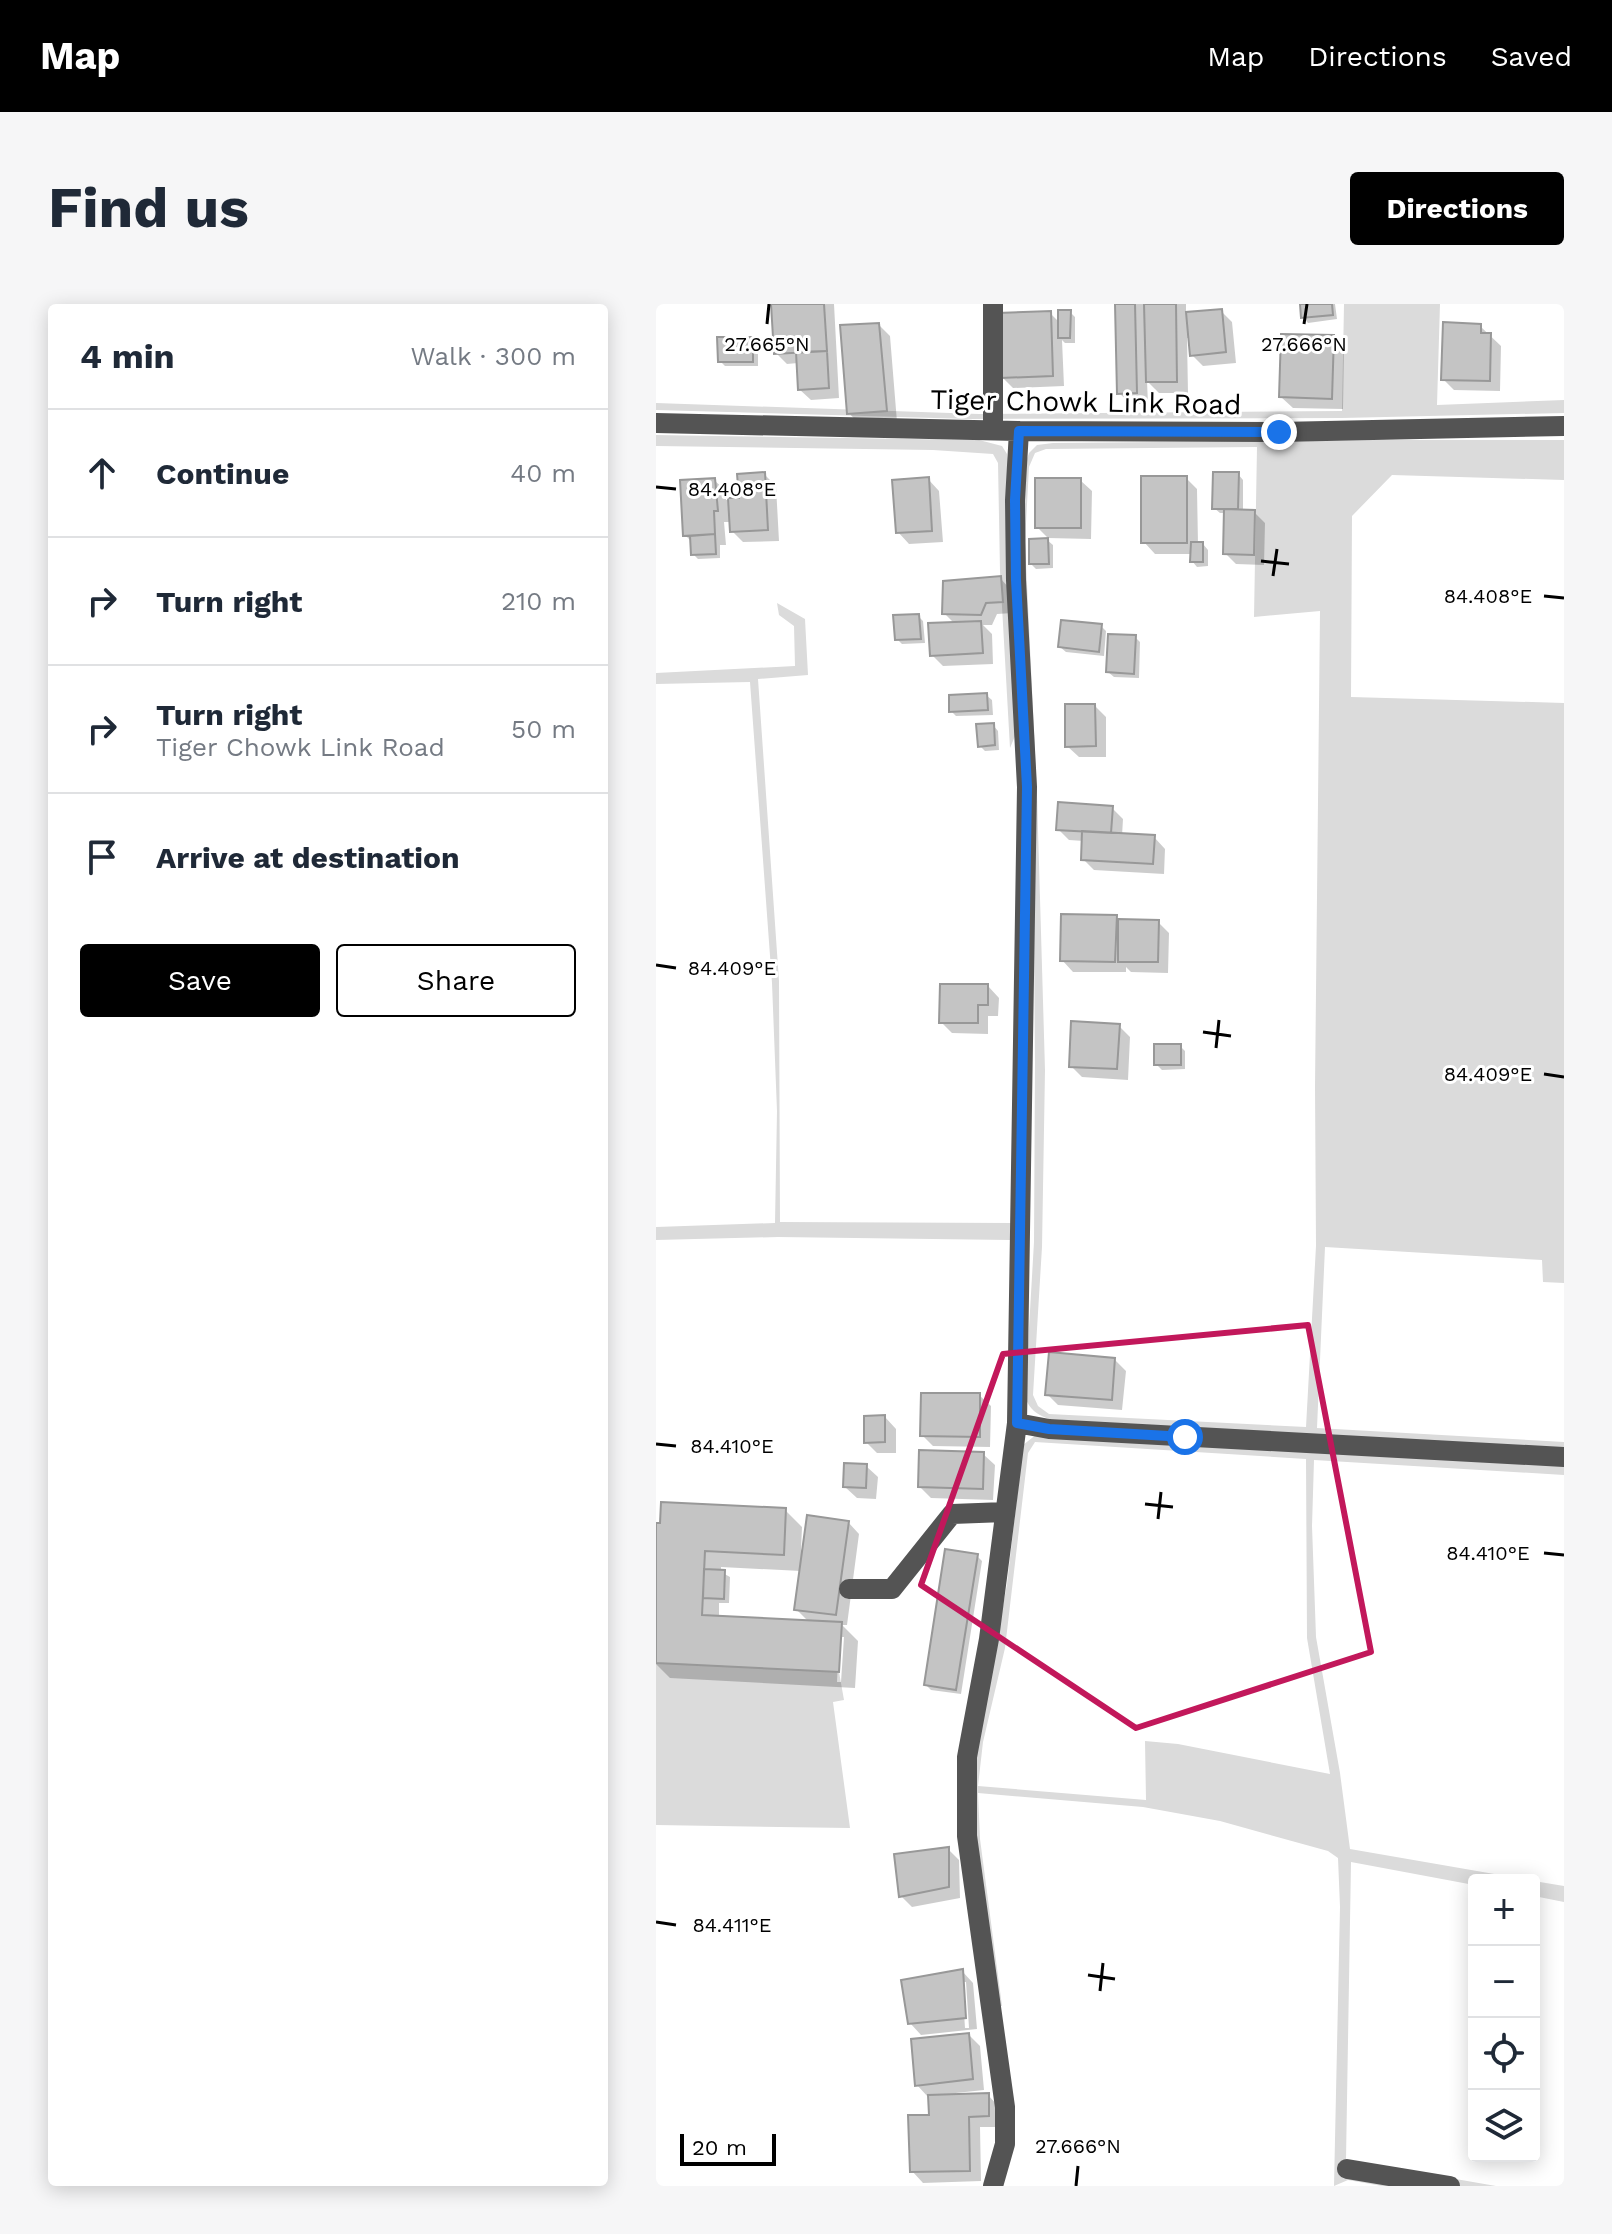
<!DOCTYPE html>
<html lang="en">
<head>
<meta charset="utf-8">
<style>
  :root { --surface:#fff; --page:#f6f6f7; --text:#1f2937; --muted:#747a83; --line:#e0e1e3; --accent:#000 }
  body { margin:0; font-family:"Work Sans",sans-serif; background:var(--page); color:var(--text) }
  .controls { position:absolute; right:24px; bottom:24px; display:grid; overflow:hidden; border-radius:8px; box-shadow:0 4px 20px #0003 }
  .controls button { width:72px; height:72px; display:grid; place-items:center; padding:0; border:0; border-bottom:2px solid var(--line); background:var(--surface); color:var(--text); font:40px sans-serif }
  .scale { position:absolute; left:24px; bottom:20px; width:96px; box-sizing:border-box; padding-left:8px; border:4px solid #000; border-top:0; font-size:22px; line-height:28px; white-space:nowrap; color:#000; -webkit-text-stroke:6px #fff; paint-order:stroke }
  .stop { position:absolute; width:24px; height:24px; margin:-18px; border:6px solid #1a73e8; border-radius:50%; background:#fff }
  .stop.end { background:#1a73e8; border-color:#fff; box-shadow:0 2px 8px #0008 }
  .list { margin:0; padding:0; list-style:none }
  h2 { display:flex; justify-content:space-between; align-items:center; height:104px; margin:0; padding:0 32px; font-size:34px }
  h2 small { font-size:26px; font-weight:400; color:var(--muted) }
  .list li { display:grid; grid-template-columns:52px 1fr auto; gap:24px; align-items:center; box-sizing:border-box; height:128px; padding:0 32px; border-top:2px solid var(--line) }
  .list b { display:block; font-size:30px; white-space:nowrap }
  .list p { margin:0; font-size:26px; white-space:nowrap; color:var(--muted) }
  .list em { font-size:26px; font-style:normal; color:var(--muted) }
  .actions { display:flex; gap:16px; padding:24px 32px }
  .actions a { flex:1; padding:18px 0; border:2px solid var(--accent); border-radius:8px; text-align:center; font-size:28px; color:var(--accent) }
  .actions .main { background:var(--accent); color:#fff }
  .icon { flex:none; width:44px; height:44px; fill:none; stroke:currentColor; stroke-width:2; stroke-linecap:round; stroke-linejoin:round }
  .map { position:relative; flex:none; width:908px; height:1882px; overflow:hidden; border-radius:8px }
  header { display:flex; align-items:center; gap:48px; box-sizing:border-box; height:112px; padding:0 40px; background:var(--accent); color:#fff }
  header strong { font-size:38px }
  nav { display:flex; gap:44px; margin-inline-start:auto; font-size:28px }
  .intro { display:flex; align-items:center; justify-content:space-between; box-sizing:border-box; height:192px; padding:0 48px }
  h1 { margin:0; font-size:56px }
  .button { padding:20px 36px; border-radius:8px; background:var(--accent); color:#fff; font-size:28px; font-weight:700 }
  main { display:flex; gap:48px; padding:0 48px }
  aside { flex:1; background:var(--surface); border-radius:8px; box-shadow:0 4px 20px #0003 }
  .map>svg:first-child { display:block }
</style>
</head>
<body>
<header>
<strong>Map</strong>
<nav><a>Map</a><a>Directions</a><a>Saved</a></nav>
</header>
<div class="intro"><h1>Find us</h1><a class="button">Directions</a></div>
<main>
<aside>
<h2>4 min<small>Walk · 300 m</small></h2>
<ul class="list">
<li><svg class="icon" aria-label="ahead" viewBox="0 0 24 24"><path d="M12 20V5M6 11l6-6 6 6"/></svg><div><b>Continue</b></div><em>40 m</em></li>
<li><svg class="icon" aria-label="right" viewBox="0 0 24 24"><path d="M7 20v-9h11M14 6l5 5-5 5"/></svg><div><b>Turn right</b></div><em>210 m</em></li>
<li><svg class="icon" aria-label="right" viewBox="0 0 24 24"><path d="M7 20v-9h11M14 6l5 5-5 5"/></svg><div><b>Turn right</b><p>Tiger Chowk Link Road</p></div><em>50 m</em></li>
<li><svg class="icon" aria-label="arrive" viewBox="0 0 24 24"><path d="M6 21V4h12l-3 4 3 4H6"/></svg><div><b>Arrive at destination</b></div></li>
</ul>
<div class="actions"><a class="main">Save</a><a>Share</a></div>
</aside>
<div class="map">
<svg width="908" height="1882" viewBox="0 0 908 1882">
  <rect width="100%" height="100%" fill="#fff"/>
  <path fill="#dbdbdb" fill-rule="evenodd" d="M 688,0 L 784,0 L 781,101 L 908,96 L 908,109 L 686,114 L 313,115 L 0,106 L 0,99 L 323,110 L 686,107 Z
    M 0,131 L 323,136 L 346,142 L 351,150 L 352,161 L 359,432 L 354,444 L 344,267 L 342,159 L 337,150 L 277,146 L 0,142 Z
    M 715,136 L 908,136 L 908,176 L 736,171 L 696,212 L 695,393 L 908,399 L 908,979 L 887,978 L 886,956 L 669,943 L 661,1124 L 908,1138 L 908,1147 L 659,1134 L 393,1115 C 380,1110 374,1106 369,1093 L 378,938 L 379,759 L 377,537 L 366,220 L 369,161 L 373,149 L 381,141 L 397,139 ZM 601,143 L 598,313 L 664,307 L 659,783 L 660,942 L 650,1123 L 393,1110 L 382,1102 L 377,1091 L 386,943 L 389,766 L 381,491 L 369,238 L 373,163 L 379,149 L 390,145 Z
    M 121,299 L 149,315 L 152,371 L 102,375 L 123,677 L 124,918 L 355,919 L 354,936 L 122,933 L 0,936 L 0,923 L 119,919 L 121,807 L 116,679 L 94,378 L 0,380 L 0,369 L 139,362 L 138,322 L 123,311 Z
    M 381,1130 L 908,1160 L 908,1171 L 658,1156 L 656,1222 L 660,1333 L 684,1469 L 694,1545 L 873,1576 L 818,1576 L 818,1581 L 695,1558 L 690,1856 L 840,1882 L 726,1882 L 692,1876 L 678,1882 L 684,1603 L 682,1554 L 672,1547 L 564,1517 L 487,1503 L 322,1489 L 324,1535 L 346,1702 L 341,1702 L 317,1530 L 315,1478 L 351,1280 L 367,1141 ZM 379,1138 L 650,1155 L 651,1334 L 674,1470 L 522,1440 L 489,1437 L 490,1496 L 322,1482 L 327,1438 L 349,1344 L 372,1149 Z
    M 0,1359 L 183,1368 L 188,1396 L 177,1398 L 194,1524 L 0,1521 Z
    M 878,1577 L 908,1582 L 908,1598 L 878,1592 Z"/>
  <path fill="#0003" fill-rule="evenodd" d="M 117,0 L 178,0 L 183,94 L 155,96 L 143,85 L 142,59 L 131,60 L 120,49 Z
    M 461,0 L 530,0 L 530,10 L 565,7 L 576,18 L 580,59 L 547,62 L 536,51 L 534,34 L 531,34 L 532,89 L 503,89 L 491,77 L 492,100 L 475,100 L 463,89 Z
    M 646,0 L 679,0 L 681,15 L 652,19 L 647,13 Z
    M 414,8 L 419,13 L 419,39 L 409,39 L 406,36 L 408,82 L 357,84 L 346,73 L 394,9 L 404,19 Z
    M 223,21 L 234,32 L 241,118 L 204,121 L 193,109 Z
    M 824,22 L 845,42 L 844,87 L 798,86 L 787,75 Z
    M 677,33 L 688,45 L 687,105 L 637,104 L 625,93 Z
    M 97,35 L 102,40 L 102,62 L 69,62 L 64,57 Z
    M 108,170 L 120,182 L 123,237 L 87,238 L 76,227 L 75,218 L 68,218 L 70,241 L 64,241 L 64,254 L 42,255 L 37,250 L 36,238 L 29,231 L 58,176 L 70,187 L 70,196 L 85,195 Z
    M 582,170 L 587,176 L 587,208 L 598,208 L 609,219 L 608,261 L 580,260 L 569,249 L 570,209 L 564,209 L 558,204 Z
    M 530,174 L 541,185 L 542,240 L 547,240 L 552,246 L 552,262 L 541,263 L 536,257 L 536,250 L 499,250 L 488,238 Z
    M 272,175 L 283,187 L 287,238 L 253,240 L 242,228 Z
    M 424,176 L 436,187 L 435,235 L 392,234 L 381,223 Z
    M 391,236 L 397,241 L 397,264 L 380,265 L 375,260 Z
    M 344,274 L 355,286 L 357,309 L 341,310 L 336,321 L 327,321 L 336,330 L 337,360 L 287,362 L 276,351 L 299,320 L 288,309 Z
    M 262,312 L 267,317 L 269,339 L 246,340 L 241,335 Z
    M 445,322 L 450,327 L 448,352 L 410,348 L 404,343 Z
    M 479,333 L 484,338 L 483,374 L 458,373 L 452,368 Z
    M 330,391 L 336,396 L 337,411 L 300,412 L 295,407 Z
    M 439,402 L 450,413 L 450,453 L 423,453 L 411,442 Z
    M 337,421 L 342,427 L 343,446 L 329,447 L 324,442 Z
    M 456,504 L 467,515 L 466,532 L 498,533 L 509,545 L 508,570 L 438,566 L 427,555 L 428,537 L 413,536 L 402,525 Z
    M 460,613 L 463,617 L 502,618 L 513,629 L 512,669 L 475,668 L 470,663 L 470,668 L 417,668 L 406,656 Z
    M 332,682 L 343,694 L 342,712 L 332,712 L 332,730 L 296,729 L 285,718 Z
    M 463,722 L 474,733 L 472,776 L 426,773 L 415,762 Z
    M 524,742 L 529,747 L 529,765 L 506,766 L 500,760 Z
    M 458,1055 L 470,1067 L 466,1106 L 402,1101 L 391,1090 Z
    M 323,1091 L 335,1102 L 334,1143 L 277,1142 L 266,1131 Z
    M 229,1113 L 240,1125 L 240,1149 L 221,1149 L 210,1138 Z
    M 327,1150 L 339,1161 L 337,1196 L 275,1194 L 264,1183 Z
    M 210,1162 L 222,1173 L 220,1195 L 201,1194 L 189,1183 Z
    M 129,1206 L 146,1223 L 145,1246 L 192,1218 L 203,1230 L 191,1321 L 186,1321 L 202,1337 L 199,1384 L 14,1374 L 0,1360 L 0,1221 ZM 65,1263 L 145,1267 L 140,1305 L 154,1319 L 63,1314 L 63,1299 L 73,1299 L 74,1273 L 65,1268 ZM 183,1333 L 188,1333 L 185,1378 L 181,1378 Z
    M 321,1252 L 326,1257 L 305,1390 L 275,1386 L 270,1381 Z
    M 292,1545 L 303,1556 L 304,1594 L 256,1603 L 245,1592 Z
    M 306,1667 L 317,1679 L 321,1725 L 265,1731 L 254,1719 ZM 306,1678 L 310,1678 L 313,1724 L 309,1724 Z
    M 313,1731 L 324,1742 L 328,1786 L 300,1789 L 300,1792 L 332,1791 L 343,1803 L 344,1823 L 324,1823 L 325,1877 L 267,1879 L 256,1867 L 275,1813 L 272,1793 L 261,1781 Z"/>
  <path fill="#c4c4c4" stroke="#989898" stroke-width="2" d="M 115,0 L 168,0 L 171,47 L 118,50 Z
    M 459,0 L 479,0 L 481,89 L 461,90 Z
    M 488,0 L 520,0 L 521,78 L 490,78 Z
    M 644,0 L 676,0 L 677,11 L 645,14 Z
    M 566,5 L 570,48 L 534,52 L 530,8 Z
    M 402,6 L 415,6 L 414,34 L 402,34 Z
    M 395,7 L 397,72 L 344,74 L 342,9 Z
    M 787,18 L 825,20 L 825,29 L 835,29 L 834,77 L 785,76 Z
    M 223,19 L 231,107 L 191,110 L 184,21 Z
    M 625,30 L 678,31 L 676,95 L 623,93 Z
    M 61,33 L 97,33 L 97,58 L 62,58 Z
    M 171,47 L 173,84 L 142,86 L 140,48 Z
    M 109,168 L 112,226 L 74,228 L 72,194 L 83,194 L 81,170 Z
    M 557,168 L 583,168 L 582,205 L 556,205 Z
    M 485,172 L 531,172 L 531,239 L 485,239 Z
    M 273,173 L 276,227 L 240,229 L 236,176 Z
    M 59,174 L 62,207 L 58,207 L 59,230 L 27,232 L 24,176 Z
    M 379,174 L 425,174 L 425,224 L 379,224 Z
    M 568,205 L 599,206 L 598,251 L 567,250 Z
    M 59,230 L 60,250 L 35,251 L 34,232 Z
    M 392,234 L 393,260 L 373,260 L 373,235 Z
    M 535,238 L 547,238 L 547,258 L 534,258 Z
    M 345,272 L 347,298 L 330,299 L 325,311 L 286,310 L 287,277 Z
    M 263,310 L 265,335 L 239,336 L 237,311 Z
    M 405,316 L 446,320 L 443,348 L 402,343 Z
    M 325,317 L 327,349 L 274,352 L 272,319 Z
    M 452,330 L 480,331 L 478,370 L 450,368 Z
    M 331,389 L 332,406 L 293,408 L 293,391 Z
    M 409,400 L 439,400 L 440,442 L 409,443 Z
    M 338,419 L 339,441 L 322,443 L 320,420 Z
    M 402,498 L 457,502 L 455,529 L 400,526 Z
    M 426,527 L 499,531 L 497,560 L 425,556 Z
    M 405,610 L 461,611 L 459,658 L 404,657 Z
    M 462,615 L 503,616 L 502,658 L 462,658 Z
    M 284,680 L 332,680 L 332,701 L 322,701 L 322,719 L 283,719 Z
    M 415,717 L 464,720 L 461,765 L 413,763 Z
    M 498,740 L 525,740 L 525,761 L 498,761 Z
    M 393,1048 L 459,1054 L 456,1096 L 389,1091 Z
    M 265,1089 L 324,1089 L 324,1133 L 264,1132 Z
    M 229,1111 L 229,1138 L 208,1139 L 208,1112 Z
    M 263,1146 L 328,1148 L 327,1185 L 262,1183 Z
    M 188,1159 L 211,1160 L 210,1184 L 187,1183 Z
    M 5,1198 L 130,1204 L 128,1251 L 49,1247 L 46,1311 L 186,1318 L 183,1368 L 0,1359 L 0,1219 L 4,1219 Z
    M 151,1211 L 193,1217 L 180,1311 L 138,1306 Z
    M 289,1245 L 322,1250 L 300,1386 L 268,1381 Z
    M 48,1265 L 69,1266 L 68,1295 L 47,1294 Z
    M 293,1543 L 293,1583 L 243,1593 L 238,1550 Z
    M 307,1665 L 310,1714 L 252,1720 L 245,1676 Z
    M 313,1729 L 317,1775 L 259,1782 L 255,1735 Z
    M 333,1789 L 333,1812 L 313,1813 L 314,1867 L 254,1868 L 252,1811 L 273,1811 L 272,1791 Z"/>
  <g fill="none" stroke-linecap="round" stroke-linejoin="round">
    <path stroke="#545454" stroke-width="20" d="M 337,0 L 337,126
      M 0,119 L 363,127 L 623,128 L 908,122
      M 361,1119 L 393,1125 L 908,1153
      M 193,1285 L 236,1285 L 296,1210 L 349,1208
      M 691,1865 L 794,1882
      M 337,1882 L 349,1840 L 349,1803 L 311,1532 L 311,1453 L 333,1335 L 361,1119 L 371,483 L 360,276 L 359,196 L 363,127"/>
  </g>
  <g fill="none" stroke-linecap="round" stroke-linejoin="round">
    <path stroke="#1a73e8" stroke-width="10" d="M 529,1133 L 393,1125 L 361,1119 L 371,483 L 360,276 L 359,196 L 363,127 L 623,128"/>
  </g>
  <path fill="none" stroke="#c2185b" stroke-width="6" stroke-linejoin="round" d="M 652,1021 L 715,1348 L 480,1424 L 265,1281 L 347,1050 Z"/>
  <path fill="none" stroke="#000" stroke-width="3" d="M 111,20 L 113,0M 648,20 L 651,0M 0,183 L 20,185M 605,257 L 633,260M 617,272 L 621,245M 888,292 L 908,294M 0,661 L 20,664M 547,728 L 575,732M 560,744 L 563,716M 888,770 L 908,773M 0,1140 L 20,1142M 489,1200 L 517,1203M 502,1215 L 505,1188M 888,1249 L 908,1251M 0,1618 L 20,1621M 432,1671 L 459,1675M 444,1687 L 447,1659M 420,1882 L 422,1862"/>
  <g text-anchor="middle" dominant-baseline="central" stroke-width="6" stroke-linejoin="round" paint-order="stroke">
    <g font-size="28" fill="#000" stroke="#fff">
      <text transform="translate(430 98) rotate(1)">Tiger Chowk Link Road</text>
    </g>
  </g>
  <g font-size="20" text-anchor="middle" fill="#000" stroke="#fff" stroke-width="6" stroke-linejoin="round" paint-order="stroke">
    <text x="111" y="47">27.665°N</text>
    <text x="648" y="47">27.666°N</text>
    <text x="76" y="192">84.408°E</text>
    <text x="832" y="299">84.408°E</text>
    <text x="76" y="671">84.409°E</text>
    <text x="832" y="777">84.409°E</text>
    <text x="76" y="1149">84.410°E</text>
    <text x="832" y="1256">84.410°E</text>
    <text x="76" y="1628">84.411°E</text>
    <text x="422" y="1849">27.666°N</text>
  </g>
</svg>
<div class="controls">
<button>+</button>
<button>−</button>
<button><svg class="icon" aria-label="locate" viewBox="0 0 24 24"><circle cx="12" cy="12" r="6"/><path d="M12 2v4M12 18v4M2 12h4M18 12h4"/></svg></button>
<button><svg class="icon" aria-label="layers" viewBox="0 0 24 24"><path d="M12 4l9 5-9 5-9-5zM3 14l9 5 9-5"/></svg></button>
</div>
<div class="scale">20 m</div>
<div class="stop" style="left:529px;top:1133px"></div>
<div class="stop end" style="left:623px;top:128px"></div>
</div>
</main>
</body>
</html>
